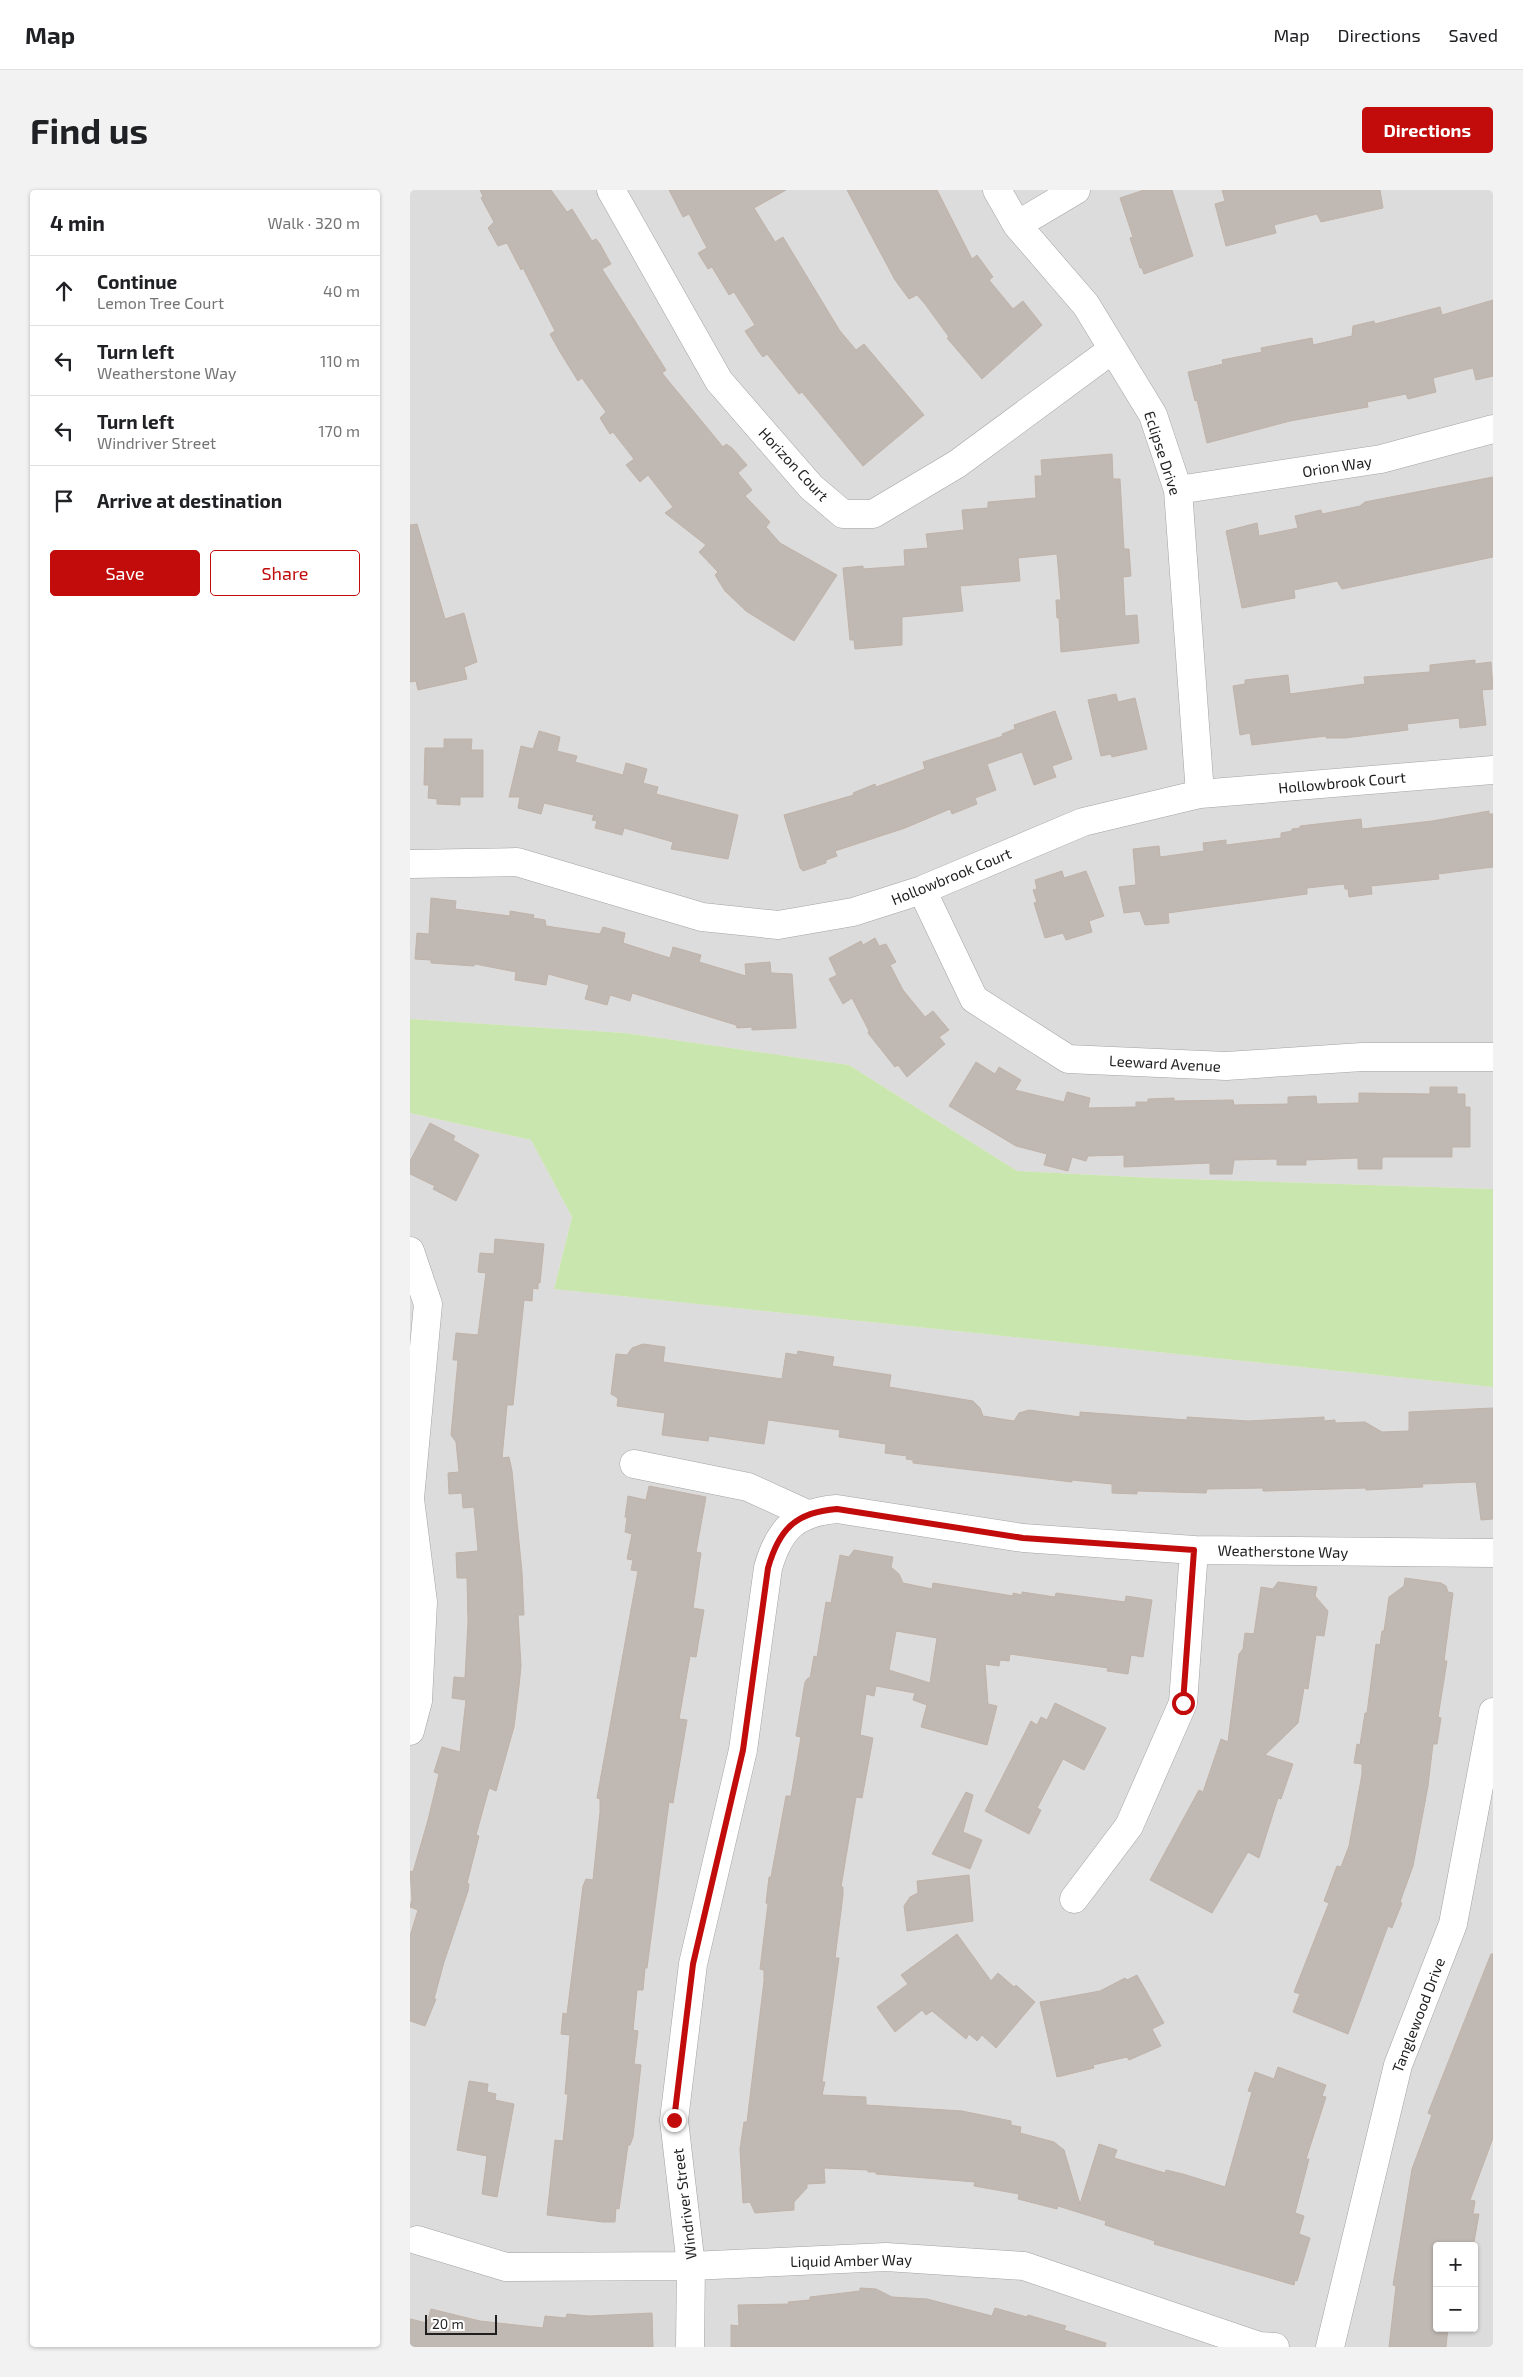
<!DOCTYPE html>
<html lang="en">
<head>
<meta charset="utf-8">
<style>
  :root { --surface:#fff; --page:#f2f2f2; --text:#202124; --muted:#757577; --line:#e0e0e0; --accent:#c20c0c }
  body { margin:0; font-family:"Exo 2",sans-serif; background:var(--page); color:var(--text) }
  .controls { position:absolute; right:15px; bottom:15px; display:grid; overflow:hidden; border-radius:5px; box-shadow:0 1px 4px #0004 }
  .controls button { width:45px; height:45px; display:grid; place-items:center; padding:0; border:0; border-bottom:1px solid var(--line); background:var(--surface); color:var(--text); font:25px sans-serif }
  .scale { position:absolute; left:15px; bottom:12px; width:72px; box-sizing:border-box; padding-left:5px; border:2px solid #1f1f1f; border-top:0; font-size:14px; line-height:18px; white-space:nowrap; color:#1f1f1f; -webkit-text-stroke:4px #fff; paint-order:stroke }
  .stop { position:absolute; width:15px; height:15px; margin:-11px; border:4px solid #c20c0c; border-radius:50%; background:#fff }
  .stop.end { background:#c20c0c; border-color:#fff; box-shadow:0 1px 5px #0008 }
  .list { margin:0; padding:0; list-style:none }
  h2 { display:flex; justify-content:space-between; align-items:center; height:65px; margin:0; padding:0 20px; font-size:21px }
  h2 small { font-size:16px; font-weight:400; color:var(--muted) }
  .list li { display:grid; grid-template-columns:32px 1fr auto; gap:15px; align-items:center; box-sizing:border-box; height:70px; padding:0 20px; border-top:1px solid var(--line) }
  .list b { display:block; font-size:19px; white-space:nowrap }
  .list p { margin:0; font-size:16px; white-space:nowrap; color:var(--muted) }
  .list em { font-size:16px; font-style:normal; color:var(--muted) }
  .actions { display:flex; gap:10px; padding:15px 20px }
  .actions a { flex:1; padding:11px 0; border:1px solid var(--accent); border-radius:5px; text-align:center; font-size:18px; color:var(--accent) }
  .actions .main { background:var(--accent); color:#fff }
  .icon { flex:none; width:28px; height:28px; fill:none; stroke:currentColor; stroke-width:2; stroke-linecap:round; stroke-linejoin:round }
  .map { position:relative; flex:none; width:1083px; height:2157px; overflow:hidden; border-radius:5px }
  header { display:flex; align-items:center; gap:30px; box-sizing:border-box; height:70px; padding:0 25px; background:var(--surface); border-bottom:1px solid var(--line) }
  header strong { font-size:24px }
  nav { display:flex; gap:28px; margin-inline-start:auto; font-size:18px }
  .intro { display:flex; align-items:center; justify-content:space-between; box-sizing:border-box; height:120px; padding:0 30px }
  h1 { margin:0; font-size:35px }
  .button { padding:12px 22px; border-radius:5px; background:var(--accent); color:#fff; font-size:18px; font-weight:700 }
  main { display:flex; gap:30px; padding:0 30px }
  aside { flex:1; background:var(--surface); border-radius:5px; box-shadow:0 1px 4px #0004 }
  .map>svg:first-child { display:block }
</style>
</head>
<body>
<header>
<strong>Map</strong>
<nav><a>Map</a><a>Directions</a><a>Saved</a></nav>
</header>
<div class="intro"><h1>Find us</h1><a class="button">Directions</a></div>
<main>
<aside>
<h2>4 min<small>Walk · 320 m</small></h2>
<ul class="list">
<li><svg class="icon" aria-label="ahead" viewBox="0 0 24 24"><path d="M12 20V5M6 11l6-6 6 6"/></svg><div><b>Continue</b><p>Lemon Tree Court</p></div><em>40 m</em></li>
<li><svg class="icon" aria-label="left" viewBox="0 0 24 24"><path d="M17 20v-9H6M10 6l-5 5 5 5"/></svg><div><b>Turn left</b><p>Weatherstone Way</p></div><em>110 m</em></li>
<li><svg class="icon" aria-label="left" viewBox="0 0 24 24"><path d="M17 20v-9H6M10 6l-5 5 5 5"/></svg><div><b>Turn left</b><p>Windriver Street</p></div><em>170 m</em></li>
<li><svg class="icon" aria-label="arrive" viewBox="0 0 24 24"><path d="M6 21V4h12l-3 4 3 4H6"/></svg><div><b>Arrive at destination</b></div></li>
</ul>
<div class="actions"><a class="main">Save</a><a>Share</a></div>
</aside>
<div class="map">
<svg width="1083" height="2157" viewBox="0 0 1083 2157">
  <rect width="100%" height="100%" fill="#efece6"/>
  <path fill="#dddcdc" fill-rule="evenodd" d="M 0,0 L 1083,0 L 1083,999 L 745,988 L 607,981 L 439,875 L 215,843 L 0,829 Z
    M 0,923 L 121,950 L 162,1027 L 144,1099 L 1083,1197 L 1083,2157 L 0,2157 ZM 1027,2056 L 1064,2056 L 1064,2138 L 1027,2138 Z"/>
  <path fill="#cae6af" d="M 0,829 L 215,843 L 439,875 L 607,981 L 745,988 L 1083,999 L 1083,1197 L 144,1099 L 162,1027 L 121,950 L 0,923 Z"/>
  <path fill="#c0b8b2" stroke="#c0b3a9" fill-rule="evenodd" d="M 70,0 L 141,0 L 157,22 L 162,19 L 182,51 L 186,49 L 190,54 L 201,74 L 192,79 L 256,180 L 252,183 L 313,257 L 316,254 L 322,258 L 337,275 L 328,283 L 342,300 L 335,306 L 360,332 L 356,337 L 370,353 L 427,385 L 384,451 L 336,421 L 315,401 L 305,385 L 308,382 L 289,362 L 296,355 L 255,323 L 263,317 L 238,285 L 230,292 L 216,275 L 224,269 L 203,242 L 200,244 L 190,228 L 196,222 L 172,188 L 168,191 L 150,162 L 140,144 L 145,141 L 113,78 L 111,80 L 97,53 L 88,56 L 78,38 L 84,32 L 71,8 L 73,6 Z
    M 259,0 L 376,0 L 344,18 L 365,52 L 373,47 L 430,141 L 446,160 L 454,154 L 514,225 L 453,276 L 392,202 L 389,204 L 357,164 L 353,167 L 349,162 L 335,141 L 345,135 L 324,102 L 319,105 L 302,77 L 298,79 L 288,63 L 297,58 L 279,24 L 273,27 Z
    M 437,0 L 527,0 L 562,69 L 567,65 L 583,87 L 579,90 L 603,119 L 613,111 L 632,135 L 572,189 L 537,148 L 539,147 L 515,114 L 507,105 L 499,109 L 485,90 Z
    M 734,0 L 762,0 L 783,66 L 734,84 L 732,78 L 730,78 L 720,48 L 723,47 L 710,8 Z
    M 812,0 L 970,0 L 973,18 L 911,32 L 907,24 L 864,35 L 866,43 L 816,56 L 805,14 L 815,11 Z
    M 1083,110 L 1083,186 L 1066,190 L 1063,178 L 1023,188 L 1026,202 L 998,209 L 996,204 L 957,212 L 958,217 L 880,231 L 797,253 L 787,210 L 785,211 L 778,182 L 813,174 L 812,170 L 852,162 L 851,158 L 902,148 L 903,155 L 942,146 L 943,136 L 964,131 L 965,134 L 1030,117 L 1032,125 Z
    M 702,264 L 703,289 L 710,289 L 714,359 L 719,359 L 721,386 L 713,387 L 715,426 L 727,425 L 729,453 L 651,462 L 649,428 L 647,428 L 646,410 L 651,410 L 647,364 L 608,368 L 610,391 L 550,396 L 553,421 L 492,427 L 492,455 L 445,459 L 444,450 L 440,450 L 433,378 L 453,376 L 453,379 L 495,376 L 494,360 L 518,358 L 516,344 L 554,340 L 552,320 L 578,318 L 578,312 L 626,308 L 625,286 L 632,286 L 631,270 Z
    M 1083,287 L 1083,367 L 932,399 L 927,391 L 884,400 L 885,408 L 832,418 L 816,341 L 847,333 L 849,346 L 888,338 L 885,326 L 911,320 L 912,324 L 950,316 L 955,312 Z
    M 7,334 L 35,429 L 54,423 L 67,472 L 54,477 L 57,489 L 8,500 L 6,491 L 0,492 L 0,335 Z
    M 1065,470 L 1065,474 L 1081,472 L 1083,499 L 1072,500 L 1076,535 L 1050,538 L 1049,528 L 997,534 L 998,540 L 935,548 L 916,548 L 916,546 L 842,555 L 840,543 L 830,545 L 823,496 L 835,494 L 835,490 L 878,485 L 880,504 L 955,494 L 954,487 L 1020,482 L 1020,475 Z
    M 706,504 L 708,512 L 725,508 L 737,559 L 702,567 L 701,564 L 691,566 L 678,510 Z
    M 645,521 L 662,569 L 642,576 L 646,587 L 624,595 L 612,562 L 577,574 L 586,600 L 565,608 L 567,614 L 542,624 L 540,619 L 495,638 L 425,661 L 427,666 L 416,670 L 416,673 L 393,681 L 390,678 L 374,625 L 444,605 L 443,603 L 465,594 L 466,597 L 515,579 L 513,572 L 593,546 L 592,544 L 605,539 L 604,535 Z
    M 129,541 L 150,547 L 147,561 L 167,566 L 165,572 L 213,585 L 216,573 L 237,579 L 233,593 L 248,597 L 246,604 L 328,625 L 318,669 L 261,659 L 263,652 L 214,638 L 212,645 L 185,638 L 187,631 L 182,630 L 184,625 L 134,613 L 131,624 L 108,618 L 110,607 L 99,607 L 111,556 L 123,559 Z
    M 34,549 L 62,549 L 61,560 L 73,560 L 73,607 L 50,607 L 50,615 L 27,614 L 27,609 L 18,608 L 19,595 L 14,595 L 15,558 L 34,558 Z
    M 1079,621 L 1079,624 L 1083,624 L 1083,677 L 1028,684 L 1029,689 L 961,696 L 962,704 L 939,707 L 938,699 L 935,699 L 934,694 L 897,698 L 897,704 L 758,723 L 759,733 L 735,735 L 730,721 L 714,723 L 709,697 L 726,695 L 723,659 L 749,656 L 750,667 L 794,661 L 793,653 L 816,650 L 816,655 L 871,648 L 871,643 L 882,641 L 882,639 L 890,638 L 890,636 L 951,629 L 952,639 L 1022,631 Z
    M 652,681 L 654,688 L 676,681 L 694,726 L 679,731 L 682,742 L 656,750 L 653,743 L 635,748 L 624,713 L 627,712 L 623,700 L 627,699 L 625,690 Z
    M 21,708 L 46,711 L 45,719 L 100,726 L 100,721 L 124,725 L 123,728 L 135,730 L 136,736 L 190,744 L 193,737 L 215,743 L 213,753 L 260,768 L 263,757 L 291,765 L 289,772 L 336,786 L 335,774 L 360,772 L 361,783 L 382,784 L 386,838 L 342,840 L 342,837 L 327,838 L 326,835 L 222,803 L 220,811 L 200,805 L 197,815 L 175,809 L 179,795 L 138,784 L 136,795 L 105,790 L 106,782 L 65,774 L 64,776 L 21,773 L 21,770 L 5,769 L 7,743 L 19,744 Z
    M 465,748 L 469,756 L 476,754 L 486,772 L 480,775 L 493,800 L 515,827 L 523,821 L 539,840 L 529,847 L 535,854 L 497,887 L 488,875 L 485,877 L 458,843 L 459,841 L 442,808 L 433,814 L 419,789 L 427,785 L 419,768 L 451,751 L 453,755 Z
    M 566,872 L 585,884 L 589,877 L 611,890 L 605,900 L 654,912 L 657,902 L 680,908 L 678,918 L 726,917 L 726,912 L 738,912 L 738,909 L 764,908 L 764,911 L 823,910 L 824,915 L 878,914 L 878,907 L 906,906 L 907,914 L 949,913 L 949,903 L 1020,904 L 1020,897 L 1047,897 L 1047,904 L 1055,904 L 1055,917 L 1060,917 L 1060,957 L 1042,957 L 1042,967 L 974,967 L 972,968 L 972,979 L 948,979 L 948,968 L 896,970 L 896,975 L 867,975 L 867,969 L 824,970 L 822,984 L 800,984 L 800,973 L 714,977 L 714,965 L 678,966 L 676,971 L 662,967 L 658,981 L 634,975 L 637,964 L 606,956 L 539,916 Z
    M 20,933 L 45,946 L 43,950 L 69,965 L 46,1011 L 23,999 L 25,996 L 0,984 L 0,971 Z
    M 85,1049 L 134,1054 L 130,1093 L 128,1093 L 128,1099 L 123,1098 L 122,1111 L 114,1110 L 103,1215 L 97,1215 L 92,1268 L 99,1267 L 102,1281 L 112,1382 L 114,1425 L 108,1425 L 111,1476 L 109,1496 L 104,1537 L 86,1601 L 79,1598 L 66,1645 L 69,1646 L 57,1693 L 59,1694 L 58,1701 L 34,1772 L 24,1809 L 26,1809 L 15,1836 L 0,1831 L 0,1746 L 8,1720 L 0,1717 L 2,1709 L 0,1681 L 3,1682 L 18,1630 L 29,1584 L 24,1582 L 32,1557 L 50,1562 L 56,1510 L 42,1508 L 44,1487 L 55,1488 L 58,1432 L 57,1388 L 47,1388 L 46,1363 L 68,1361 L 64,1317 L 53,1318 L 52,1303 L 39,1304 L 38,1283 L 49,1282 L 46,1252 L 41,1245 L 48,1170 L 43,1170 L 46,1143 L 68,1145 L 76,1083 L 68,1082 L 70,1063 L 84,1064 Z
    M 233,1154 L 255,1157 L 253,1172 L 372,1189 L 376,1163 L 387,1165 L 388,1161 L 424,1167 L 422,1176 L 481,1185 L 479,1197 L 563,1211 L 570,1218 L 573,1226 L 604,1231 L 609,1223 L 619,1220 L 670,1227 L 670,1222 L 777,1230 L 777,1227 L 838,1231 L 914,1227 L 914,1231 L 925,1230 L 925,1233 L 955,1232 L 972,1242 L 999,1241 L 999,1222 L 1083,1218 L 1083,1329 L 1071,1330 L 1066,1292 L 1012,1294 L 1013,1297 L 956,1300 L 956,1298 L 857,1301 L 853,1301 L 853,1298 L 797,1299 L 796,1303 L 727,1301 L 727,1304 L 702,1303 L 702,1294 L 662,1290 L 662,1292 L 503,1273 L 503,1270 L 496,1269 L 497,1266 L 475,1263 L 476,1254 L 429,1247 L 430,1240 L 358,1230 L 354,1254 L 299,1246 L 298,1251 L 252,1245 L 255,1223 L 207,1216 L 208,1208 L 201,1204 L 206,1164 L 217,1165 L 222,1158 Z
    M 239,1296 L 296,1307 L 286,1362 L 291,1363 L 283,1418 L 294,1420 L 286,1467 L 280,1466 L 269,1529 L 277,1530 L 263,1613 L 259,1612 L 237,1778 L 235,1778 L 233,1800 L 227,1800 L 223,1840 L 228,1841 L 224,1874 L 231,1875 L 223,1947 L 220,1955 L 218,1955 L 209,2019 L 206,2018 L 205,2032 L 193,2032 L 137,2025 L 145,1950 L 153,1951 L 158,1904 L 155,1904 L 160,1845 L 151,1844 L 153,1823 L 157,1824 L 173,1696 L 176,1689 L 183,1690 L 190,1622 L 190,1609 L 187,1608 L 228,1381 L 221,1380 L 223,1370 L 217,1369 L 222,1344 L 215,1342 L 217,1328 L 215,1327 L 218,1306 L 236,1310 Z
    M 444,1360 L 483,1367 L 481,1377 L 489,1384 L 493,1393 L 522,1399 L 523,1393 L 603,1406 L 603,1403 L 612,1405 L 612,1402 L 645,1407 L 646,1403 L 715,1412 L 716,1406 L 742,1410 L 733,1467 L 721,1465 L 718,1484 L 697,1481 L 698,1478 L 600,1464 L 599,1471 L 590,1470 L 589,1476 L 575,1474 L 578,1514 L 587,1516 L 577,1555 L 511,1537 L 517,1515 L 503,1510 L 505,1503 L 466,1496 L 464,1506 L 456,1504 L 450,1545 L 463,1548 L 452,1608 L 446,1607 L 431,1697 L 433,1697 L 433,1705 L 425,1768 L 429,1768 L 412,1892 L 415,1892 L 412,1905 L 456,1907 L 456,1915 L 552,1921 L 601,1931 L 601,1935 L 611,1937 L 610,1943 L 644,1952 L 654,1960 L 670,2014 L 689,1954 L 707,1960 L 704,1968 L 755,1983 L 756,1980 L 773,1984 L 815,1997 L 842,1902 L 838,1901 L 845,1882 L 864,1889 L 868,1877 L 916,1895 L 912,1906 L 916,1907 L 896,1969 L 899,1969 L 885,2023 L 894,2026 L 889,2044 L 900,2048 L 887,2091 L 885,2090 L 884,2095 L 744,2054 L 745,2051 L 695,2035 L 696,2031 L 648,2016 L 647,2019 L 608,2009 L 609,2004 L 564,1996 L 565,1992 L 466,1984 L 466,1982 L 458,1982 L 458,1980 L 414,1978 L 415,1993 L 397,1994 L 397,1998 L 384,2012 L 384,2020 L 345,2023 L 340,2012 L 333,2013 L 330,1959 L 334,1932 L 337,1932 L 354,1791 L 354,1780 L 350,1779 L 358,1714 L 356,1713 L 359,1687 L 361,1687 L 376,1606 L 381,1606 L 391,1547 L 386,1546 L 395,1492 L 398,1488 L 400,1488 L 404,1466 L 407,1467 L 416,1412 L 421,1413 L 430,1365 L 439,1367 ZM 486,1441 L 527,1448 L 520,1493 L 479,1480 Z
    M 995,1388 L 1031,1393 L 1036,1396 L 1038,1402 L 1043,1403 L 1034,1471 L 1037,1471 L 1028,1527 L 1031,1528 L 1027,1554 L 1023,1554 L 1018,1596 L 1003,1676 L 990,1712 L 992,1713 L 982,1738 L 978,1736 L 938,1844 L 883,1822 L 890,1804 L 884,1802 L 919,1713 L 914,1711 L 921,1692 L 927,1676 L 931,1677 L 939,1656 L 952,1584 L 952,1574 L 944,1573 L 947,1554 L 950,1555 L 955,1523 L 957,1523 L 966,1454 L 970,1455 L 972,1441 L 974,1441 L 979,1407 L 994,1396 Z
    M 868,1392 L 907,1397 L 905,1406 L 918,1421 L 914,1446 L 906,1445 L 898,1499 L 894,1498 L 888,1533 L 855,1565 L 883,1574 L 871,1609 L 868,1608 L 849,1668 L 838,1662 L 802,1723 L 740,1690 L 789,1600 L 793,1602 L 811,1549 L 818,1552 L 829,1464 L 833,1459 L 835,1443 L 844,1444 L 851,1397 L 863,1399 Z
    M 645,1513 L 696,1538 L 674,1580 L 653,1569 L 627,1618 L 631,1620 L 619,1644 L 575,1621 L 621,1531 L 627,1535 L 631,1527 L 637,1530 Z
    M 556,1602 L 563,1605 L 553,1642 L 572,1650 L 560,1679 L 522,1664 Z
    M 559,1685 L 563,1731 L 497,1741 L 494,1716 L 500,1707 L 508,1703 L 507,1691 Z
    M 547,1744 L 581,1791 L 588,1783 L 604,1797 L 606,1795 L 625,1812 L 586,1858 L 572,1845 L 567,1851 L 559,1844 L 556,1849 L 522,1821 L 516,1825 L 512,1820 L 485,1842 L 467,1817 L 498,1794 L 491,1785 Z
    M 1081,1764 L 1083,1764 L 1083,1948 L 1060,2010 L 1065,2011 L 1063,2024 L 1069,2024 L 1064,2052 L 1062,2056 L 1027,2056 L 1027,2138 L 1038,2138 L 1036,2157 L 979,2157 L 986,2096 L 983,2095 L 1002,1979 L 1022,1925 L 1018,1923 Z
    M 727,1785 L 754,1833 L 742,1839 L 751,1856 L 719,1870 L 717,1867 L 683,1875 L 684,1878 L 647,1887 L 630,1812 L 690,1801 L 715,1788 L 717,1790 Z
    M 59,1891 L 78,1894 L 77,1902 L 86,1904 L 85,1910 L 104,1914 L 87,2007 L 72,2004 L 77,1966 L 47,1960 Z
    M 450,2098 L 466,2099 L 482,2107 L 517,2109 L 582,2126 L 585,2118 L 617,2127 L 618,2125 L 656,2136 L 654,2140 L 696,2153 L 695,2157 L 321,2157 L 321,2135 L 329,2136 L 328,2115 L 379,2114 L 378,2112 L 400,2110 L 400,2107 L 450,2101 Z
    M 21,2119 L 70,2131 L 133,2138 L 135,2126 L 156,2128 L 157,2124 L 179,2126 L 242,2123 L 243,2157 L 0,2157 L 0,2129 L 17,2133 Z"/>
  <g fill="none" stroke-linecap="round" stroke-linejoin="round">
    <g stroke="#a3a3a3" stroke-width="29">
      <path id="minor" d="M 201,0 L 309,191 L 401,297 L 433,324 L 463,324 L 547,274 L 703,159
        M 587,0 L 607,35 L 676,115 L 743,225 L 768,300 L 790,604
        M 607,35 L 666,0
        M 768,300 L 971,269 L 1083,239
        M 0,674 L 107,672 L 292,727 L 368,735 L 443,722 L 512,700 L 673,632 L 790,604 L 1083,580
        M 512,700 L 564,809 L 658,869 L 816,876 L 952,867 L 1083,867
        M 0,1061 L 18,1114 L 0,1308
        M 224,1274 L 338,1297 L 397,1324
        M 0,1309 L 13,1412 L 8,1511 L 0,1541
        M 664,1709 L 719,1636 L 773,1513 L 784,1360
        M 7,2050 L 96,2077 L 281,2076 L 476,2067 L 614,2076 L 849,2156 L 865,2157
        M 280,2157 L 281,2076 L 264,1930 L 283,1774 L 333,1560 L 358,1378 C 369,1339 386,1322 427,1319 L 613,1348 L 784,1360 L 1083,1363
        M 920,2157 L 988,1875 L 1043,1734 L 1083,1522"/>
    </g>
    <use href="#minor" stroke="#fff" stroke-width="28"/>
  </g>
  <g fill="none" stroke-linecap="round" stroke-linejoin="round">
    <path stroke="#c20c0c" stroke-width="6" d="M 264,1930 L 283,1774 L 333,1560 L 358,1378 C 369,1339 386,1322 427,1319 L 613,1348 L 784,1360 L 773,1513"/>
  </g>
  <g text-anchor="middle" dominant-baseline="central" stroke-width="5" stroke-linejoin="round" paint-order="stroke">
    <g font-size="15" fill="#1f1f1f" stroke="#fff">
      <text transform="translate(753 263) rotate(72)">Eclipse Drive</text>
      <text transform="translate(384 274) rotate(47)">Horizon Court</text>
      <text transform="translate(927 276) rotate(-9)">Orion Way</text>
      <text transform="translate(932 592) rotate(-5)">Hollowbrook Court</text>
      <text transform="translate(541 686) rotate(-22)">Hollowbrook Court</text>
      <text transform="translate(755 873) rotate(3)">Leeward Avenue</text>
      <text transform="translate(873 1361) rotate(1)">Weatherstone Way</text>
      <text transform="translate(1008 1825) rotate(-69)">Tanglewood Drive</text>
      <text transform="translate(274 2014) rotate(-97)">Windriver Street</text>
      <text transform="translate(441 2070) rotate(-1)">Liquid Amber Way</text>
    </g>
  </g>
</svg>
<div class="controls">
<button>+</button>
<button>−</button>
</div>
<div class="scale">20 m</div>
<div class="stop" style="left:773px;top:1513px"></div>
<div class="stop end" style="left:264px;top:1930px"></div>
</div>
</main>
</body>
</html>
